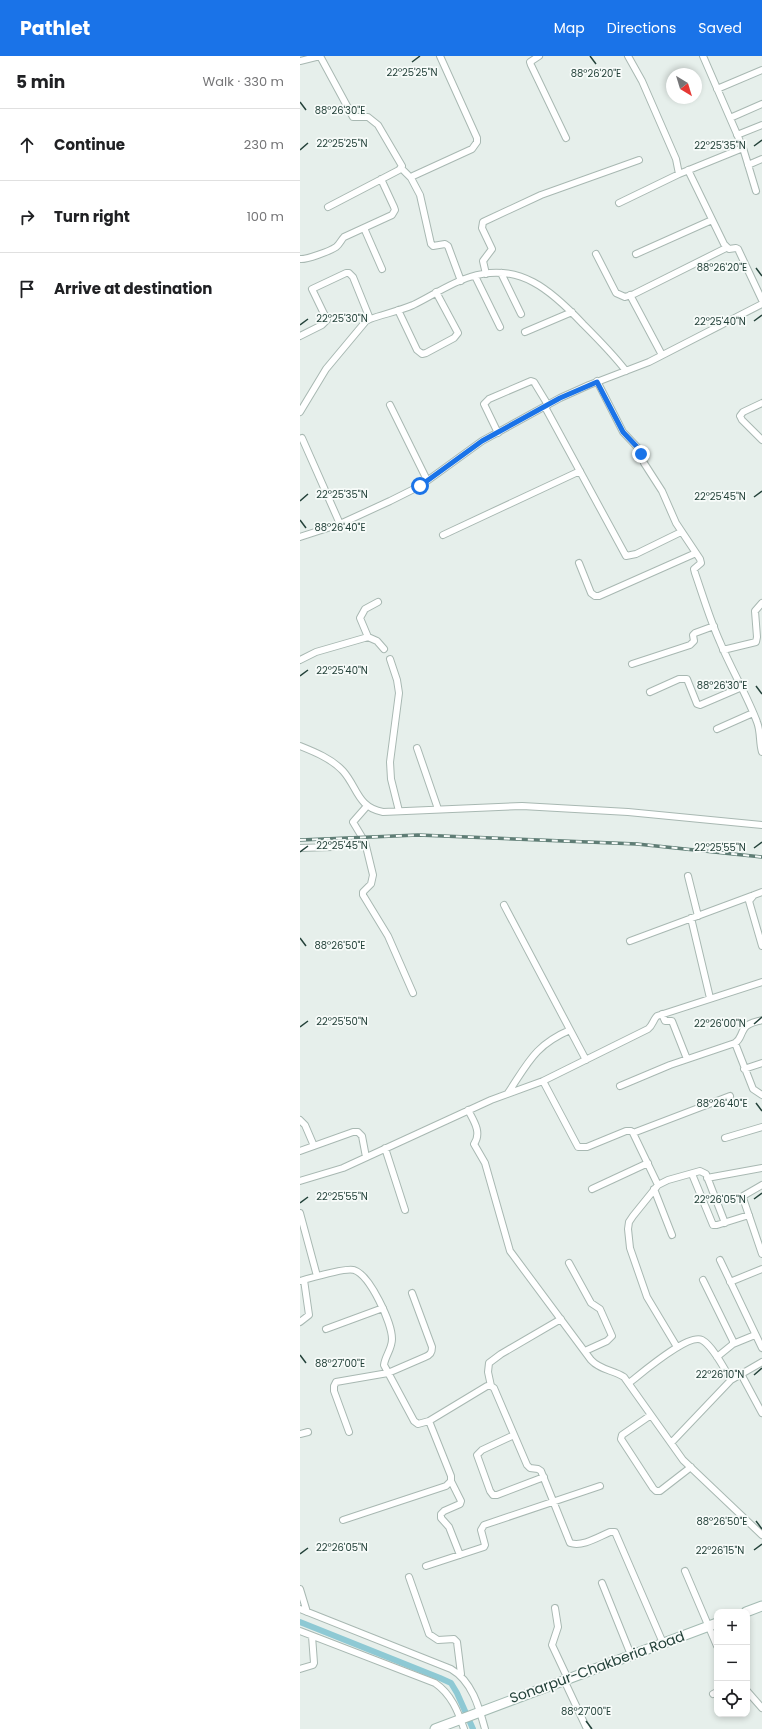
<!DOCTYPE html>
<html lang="en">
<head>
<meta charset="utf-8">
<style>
  :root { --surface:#fff; --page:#f2f2f2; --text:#202124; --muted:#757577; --line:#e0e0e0; --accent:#1a73e8 }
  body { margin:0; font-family:Poppins,sans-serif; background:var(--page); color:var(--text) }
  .controls { position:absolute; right:12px; bottom:12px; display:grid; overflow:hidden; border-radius:8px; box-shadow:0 2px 6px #0003 }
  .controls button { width:36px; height:36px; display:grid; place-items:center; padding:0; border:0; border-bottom:1px solid var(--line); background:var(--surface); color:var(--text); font:20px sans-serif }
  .compass { position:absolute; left:366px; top:12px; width:36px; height:36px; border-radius:50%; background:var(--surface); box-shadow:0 2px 6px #0003; rotate:142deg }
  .stop { position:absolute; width:12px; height:12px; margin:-9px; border:3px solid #1a73e8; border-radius:50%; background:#fff }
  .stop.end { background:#1a73e8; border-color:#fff; box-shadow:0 1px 4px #0008 }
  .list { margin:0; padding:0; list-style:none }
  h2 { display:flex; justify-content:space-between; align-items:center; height:52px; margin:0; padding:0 16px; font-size:17px }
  h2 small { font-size:13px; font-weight:400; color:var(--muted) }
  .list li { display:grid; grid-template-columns:26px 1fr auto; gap:12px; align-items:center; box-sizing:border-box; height:72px; padding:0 16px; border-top:1px solid var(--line) }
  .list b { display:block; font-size:15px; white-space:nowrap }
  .list em { font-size:13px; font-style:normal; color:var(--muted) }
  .icon { flex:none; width:22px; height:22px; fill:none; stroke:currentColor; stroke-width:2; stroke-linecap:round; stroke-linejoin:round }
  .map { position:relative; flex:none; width:462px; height:1673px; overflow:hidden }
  header { display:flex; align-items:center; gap:24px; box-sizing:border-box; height:56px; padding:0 20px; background:var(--accent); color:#fff }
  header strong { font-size:19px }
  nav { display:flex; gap:22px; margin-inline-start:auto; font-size:14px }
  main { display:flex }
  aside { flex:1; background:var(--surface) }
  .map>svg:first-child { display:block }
</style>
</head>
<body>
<header>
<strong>Pathlet</strong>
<nav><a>Map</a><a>Directions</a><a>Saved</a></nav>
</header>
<main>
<aside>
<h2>5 min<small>Walk · 330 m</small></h2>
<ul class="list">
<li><svg class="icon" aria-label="ahead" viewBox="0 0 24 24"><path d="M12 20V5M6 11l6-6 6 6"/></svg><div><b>Continue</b></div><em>230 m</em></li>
<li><svg class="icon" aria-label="right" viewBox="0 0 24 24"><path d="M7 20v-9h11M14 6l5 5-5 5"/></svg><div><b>Turn right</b></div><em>100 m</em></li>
<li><svg class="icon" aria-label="arrive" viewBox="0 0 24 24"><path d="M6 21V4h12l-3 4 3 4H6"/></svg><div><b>Arrive at destination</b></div></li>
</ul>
</aside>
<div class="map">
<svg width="462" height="1673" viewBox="0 0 462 1673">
  <rect width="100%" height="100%" fill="#e6efeb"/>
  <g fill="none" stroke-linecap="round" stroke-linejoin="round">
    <path stroke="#8ec9d4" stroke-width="6" d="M 0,1566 L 140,1622 L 151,1627 L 157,1637 L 173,1673"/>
    <g stroke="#a8b8b2" stroke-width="8">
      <path id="street" d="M 20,0 L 53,61 L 68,61 L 78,69 L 102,110 L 99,114 L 28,151
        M 140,0 L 177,82 L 177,86 L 172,93 L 113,120 L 111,122 L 120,139 L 131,188 L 133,190 L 145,188 L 148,190 L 161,225
        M 239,0 L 230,6 L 231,9 L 266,82
        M 328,0 L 342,25 L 376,103 L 379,118
        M 403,0 L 443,92 L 456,135
        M 0,5 L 20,0
        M 417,33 L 462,14
        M 430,62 L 462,48
        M 437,79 L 462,69
        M 448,109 L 462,103
        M 101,112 L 111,122
        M 388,114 L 424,188 L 429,193 L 436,192 L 438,193 L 462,244
        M 319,147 L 379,118 L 443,92
        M 64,172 L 82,213
        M 296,198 L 316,237 L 325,241 L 334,238 L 426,192
        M 336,198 L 412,164
        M 0,203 C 6,204 30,195 36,191 C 40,188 41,184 44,181 L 92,159 L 95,154 L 94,151 L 81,123
        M 201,217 L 221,258
        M 186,218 L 183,205 L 192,193 L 182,172 L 183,166 L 241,139 L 339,104
        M 175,220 L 200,271
        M 330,239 L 362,299
        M 98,254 L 117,294 L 122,298 L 126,297 L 154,282 L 158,277 L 136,236
        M 225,276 L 272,256
        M 0,280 L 22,269 L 27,264 L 12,233 L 46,217 L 49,217 L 53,221 L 70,263
        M 297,325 L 323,376 L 339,393 L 344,407 L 362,435 L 376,467 L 400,503 L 401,507 L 394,513 L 395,517 C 403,540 410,564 420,586 C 431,613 447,639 457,666 C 461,676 459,686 462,696
        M 462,347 L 443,356 L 440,360 L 442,364 L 462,384
        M 90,349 L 127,424
        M 245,351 L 326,500 L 336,498 L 381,476
        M 0,356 L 26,313 L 66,265 L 70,263 C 84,258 99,255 113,249 C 132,240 150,227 170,221 C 219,205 252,235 283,268 C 298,283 313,298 326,315
        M 198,377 L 184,348 L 189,343 L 231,325 L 234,326 L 248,349
        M 2,382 L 40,468
        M 143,479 L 280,415
        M 0,481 L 40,468 L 90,445 L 120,430 L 182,385 L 260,342 L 289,329 L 349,306 L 462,248
        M 279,507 L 291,537 L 295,540 L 299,540 L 396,497
        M 78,546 L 65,553 L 60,562 L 68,581 L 77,585 L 84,593
        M 423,594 L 456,586 L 457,581 L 455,555 L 462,547
        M 90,603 L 97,624 L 99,637 L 90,706 L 91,723 L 99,755
        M 0,604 L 16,596 L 68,581
        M 332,608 L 390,589 L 394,585 L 393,579 L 395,577 L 414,570
        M 350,636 L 379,623 L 387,623 L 397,648 L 400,649 L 442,631
        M 417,673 L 453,657
        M 0,690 C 15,696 32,703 43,715 C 58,732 57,751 83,756 L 222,750 L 328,756 L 462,769
        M 117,692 L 138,753
        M 67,750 L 53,766 L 65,786 L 73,819 L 71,828 L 63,836 L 63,839 L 88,880 L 113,937
        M 0,792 L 33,791
        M 388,820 L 398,860
        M 462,836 L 454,839 L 449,845 L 462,890
        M 204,849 L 286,1004
        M 391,862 L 410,942
        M 330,885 L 454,839
        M 362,958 L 365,965 L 372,965 L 387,1003
        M 435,987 L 453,1033 L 462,1039
        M 444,1013 L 462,1007
        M 243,1025 L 278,1091 L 287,1091 L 326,1075 L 331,1075 L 333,1077 L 358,1129
        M 320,1030 L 370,1009 L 435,987 C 441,983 440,979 444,973 C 447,967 456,966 462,964
        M 208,1037 C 228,1007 235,989 270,974
        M 168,1054 C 174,1065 182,1077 174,1088 L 185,1107 L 210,1195 L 291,1304 C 300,1314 313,1314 324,1321 L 383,1404 L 462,1479
        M 0,1064 L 5,1069 L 14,1090
        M 333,1077 L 430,1040
        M 425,1082 L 462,1071
        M 85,1092 L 105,1154
        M 0,1095 L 53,1076 L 58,1076 L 62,1080 L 66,1101
        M 392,1118 L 413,1169 L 417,1169 L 449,1159
        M 407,1122 L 462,1112
        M 0,1125 L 43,1112 L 191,1044 L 243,1025 L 348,973 C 353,969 353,964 357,960 L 462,926
        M 462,1129 L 443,1140 L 443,1142 L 462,1198
        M 292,1133 L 348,1107
        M 354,1133 L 372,1179
        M 0,1157 L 17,1220
        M 420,1204 L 462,1292
        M 269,1207 L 291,1247 L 300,1253 L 312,1280 L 307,1285 L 285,1295
        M 403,1224 L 433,1285 L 433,1288 L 417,1301
        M 0,1225 C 11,1222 46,1211 54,1214 C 70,1219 92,1267 92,1283 C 92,1293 85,1300 84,1309 L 114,1365 L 118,1368 L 129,1365 L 187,1330 L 191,1330 L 194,1332 L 227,1409 L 230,1412 L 238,1413 L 241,1415 L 270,1487 C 283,1491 298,1481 310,1476 L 315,1476 L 363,1587
        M 430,1226 L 462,1213
        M 0,1266 L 9,1259 L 4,1224
        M 26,1273 L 83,1252
        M 433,1288 L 455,1279
        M 377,1291 L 347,1241 L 330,1192 L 328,1173 L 329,1166 L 333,1160 L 358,1129 L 368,1124 L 400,1115 L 406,1118 L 425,1167
        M 441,1318 L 462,1357
        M 329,1327 C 342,1317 388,1277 402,1284 C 413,1290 425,1314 431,1324
        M 191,1330 L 188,1316 L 189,1307 L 201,1298 L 261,1263
        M 351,1359 L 322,1379 L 321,1383 L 353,1432 L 356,1435 L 360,1435 L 391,1411
        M 49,1376 L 34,1335 L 34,1330 L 36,1326 L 88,1317 L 125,1301 C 130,1299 132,1297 132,1291 L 112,1237
        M 0,1378 L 8,1376
        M 214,1379 L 182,1394 L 177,1399 L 190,1435 L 193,1439 L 197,1439 L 244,1421
        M 371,1387 L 431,1324 L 462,1306
        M 151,1425 L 161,1445 L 160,1448 L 144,1455 L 141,1458 L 141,1462 L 149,1471 L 160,1499
        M 43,1464 L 146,1430 L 151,1425 L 151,1420 L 129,1365
        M 126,1510 L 184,1491 L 185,1489 L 181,1474 L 184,1469 L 300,1430
        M 385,1515 L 417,1590
        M 109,1521 L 129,1578 L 138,1584 L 154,1583 L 157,1586 L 161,1618
        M 302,1527 L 331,1599
        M 0,1533 L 7,1556
        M 255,1552 L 258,1571 L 252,1589 L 268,1623
        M 0,1553 L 151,1613 C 172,1625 179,1651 185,1673
        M 0,1575 L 135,1627 C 151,1638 158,1655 164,1673
        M 0,1613 L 13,1609 L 14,1607 L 12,1580
        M 264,1624 L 287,1673
        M 447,1635 L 462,1652
        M 413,1638 L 417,1636"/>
    </g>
    <g stroke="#a4bbb3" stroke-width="11">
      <path id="secondary" d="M 446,1556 L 462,1550
        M 135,1673 L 417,1567"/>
    </g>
    <use href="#street" stroke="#fff" stroke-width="6"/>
    <use href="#secondary" stroke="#fff" stroke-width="9"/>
    <g stroke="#5f7d75" stroke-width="3.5">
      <path id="rail" d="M 0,784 L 118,779 L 337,788 L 462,801"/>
    </g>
    <use href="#rail" stroke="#f7fbf9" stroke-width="2" stroke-dasharray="6" stroke-linecap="butt"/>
  </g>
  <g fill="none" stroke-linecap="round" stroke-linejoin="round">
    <path stroke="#1a73e8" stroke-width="5" d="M 120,430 L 182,385 L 260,342 L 297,326 L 323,376 L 339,393 L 341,398"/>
  </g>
  <path fill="none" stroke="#24423a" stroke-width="1.5" d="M 290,0 L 296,8M 112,6 L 120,0M 0,46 L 6,54M 454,90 L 462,84M 0,94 L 8,87M 456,212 L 462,220M 454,265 L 462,259M 0,269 L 8,263M 454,441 L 462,435M 0,445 L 8,438M 0,464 L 6,472M 0,620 L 8,614M 456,630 L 462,638M 454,792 L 462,786M 0,796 L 8,790M 0,882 L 6,890M 454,968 L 462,961M 0,971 L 8,965M 456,1047 L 462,1055M 454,1143 L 462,1137M 0,1147 L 8,1141M 0,1299 L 6,1307M 454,1319 L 462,1312M 456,1465 L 462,1473M 454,1494 L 462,1488M 0,1498 L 8,1492M 286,1665 L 292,1673"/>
  <g text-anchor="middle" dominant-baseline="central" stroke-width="3.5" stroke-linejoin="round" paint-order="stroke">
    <g font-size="14" fill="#24423a" stroke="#f7fbf9">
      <text transform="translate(297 1611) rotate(-20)">Sonarpur-Chakberia Road</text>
    </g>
  </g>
  <g font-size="10" text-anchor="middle" fill="#24423a" stroke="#f7fbf9" stroke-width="3.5" stroke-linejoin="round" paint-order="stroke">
    <text x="112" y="20">22°25'25"N</text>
    <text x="296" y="21">88°26'20"E</text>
    <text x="40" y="58">88°26'30"E</text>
    <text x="42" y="91">22°25'25"N</text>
    <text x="420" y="93">22°25'35"N</text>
    <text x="422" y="215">88°26'20"E</text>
    <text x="42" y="266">22°25'30"N</text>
    <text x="420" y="269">22°25'40"N</text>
    <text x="42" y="442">22°25'35"N</text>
    <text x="420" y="444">22°25'45"N</text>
    <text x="40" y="475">88°26'40"E</text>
    <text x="42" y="618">22°25'40"N</text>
    <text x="422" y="633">88°26'30"E</text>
    <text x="42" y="793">22°25'45"N</text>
    <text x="420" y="795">22°25'55"N</text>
    <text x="40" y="893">88°26'50"E</text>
    <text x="42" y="969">22°25'50"N</text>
    <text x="420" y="971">22°26'00"N</text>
    <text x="422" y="1051">88°26'40"E</text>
    <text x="42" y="1144">22°25'55"N</text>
    <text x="420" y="1147">22°26'05"N</text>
    <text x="40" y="1311">88°27'00"E</text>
    <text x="420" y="1322">22°26'10"N</text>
    <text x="422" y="1469">88°26'50"E</text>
    <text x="42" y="1495">22°26'05"N</text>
    <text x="420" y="1498">22°26'15"N</text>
    <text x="286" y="1659">88°27'00"E</text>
  </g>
</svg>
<div class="controls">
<button>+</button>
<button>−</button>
<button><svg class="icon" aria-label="locate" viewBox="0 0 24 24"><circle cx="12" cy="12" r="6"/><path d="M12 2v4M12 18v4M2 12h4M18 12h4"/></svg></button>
</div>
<svg class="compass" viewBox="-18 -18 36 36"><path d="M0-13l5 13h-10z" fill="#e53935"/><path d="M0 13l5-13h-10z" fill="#757577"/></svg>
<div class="stop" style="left:120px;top:430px"></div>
<div class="stop end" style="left:341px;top:398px"></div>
</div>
</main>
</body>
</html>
